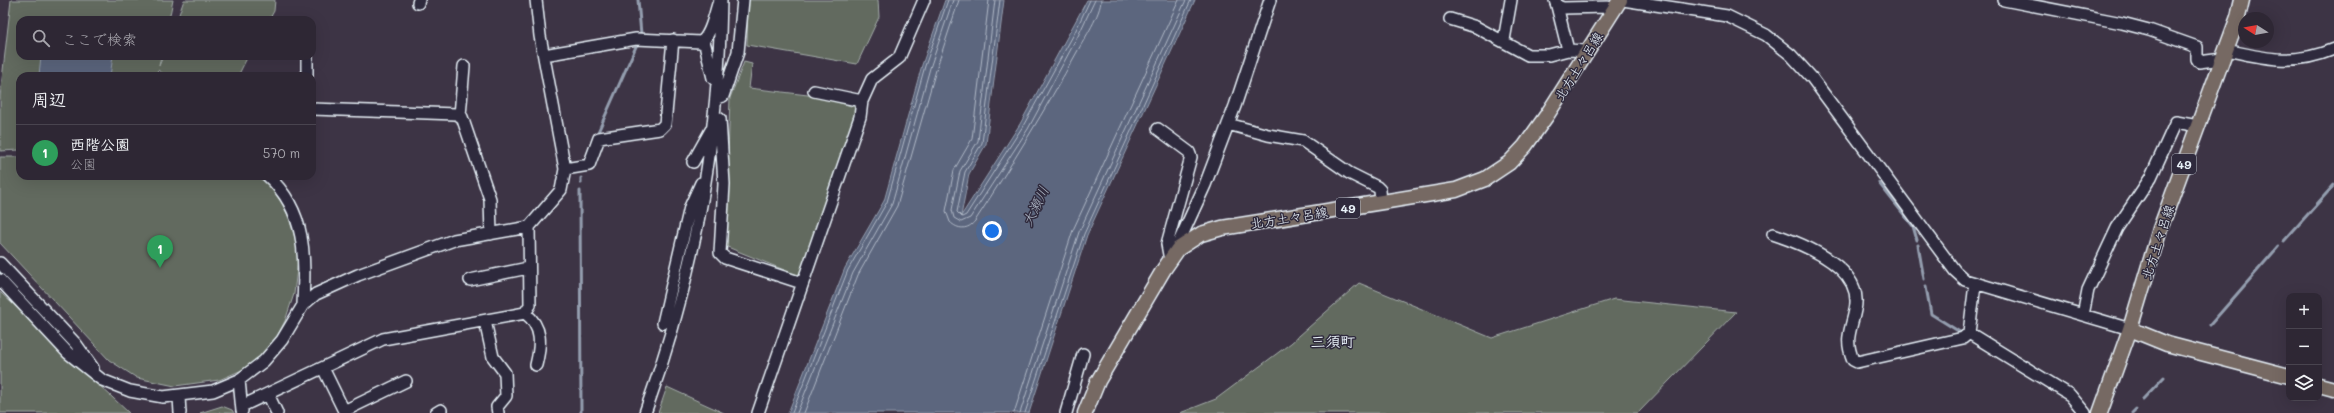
<!DOCTYPE html>
<html lang="ja">
<head>
<meta charset="utf-8">
<style>
  :root { --surface:#2e2734; --page:#3a3340; --text:#f1f3f6; --muted:#a7a5ac; --line:#49444f; --accent:#d93025 }
  body { margin:0; font-family:Mali,"Klee One",sans-serif; background:var(--page); color:var(--text) }
  .controls { position:absolute; right:12px; bottom:12px; display:grid; overflow:hidden; border-radius:8px; box-shadow:0 4px 16px #0002 }
  .controls button { width:36px; height:36px; display:grid; place-items:center; padding:0; border:0; border-bottom:1px solid var(--line); background:var(--surface); color:var(--text); font:20px sans-serif }
  .compass { position:absolute; left:2238px; top:12px; width:36px; height:36px; border-radius:50%; background:var(--surface); box-shadow:0 4px 16px #0002; rotate:281deg }
  .you { position:absolute; left:992px; top:231px; width:14px; height:14px; margin:-10px; border:3px solid #fff; border-radius:50%; background:#1a73e8; box-shadow:0 0 0 6px #1a73e833 }
  .badge { display:grid; place-items:center; width:26px; height:26px; border-radius:50%; background:var(--accent); color:#fff; font-size:13px; font-weight:700 }
  .pin { position:absolute; translate:-50% -33px; filter:drop-shadow(0 1px 2px #0008) }
  .pin::after { content:''; position:absolute; top:21px; width:14px; height:12px; background:inherit; clip-path:polygon(0 0,100% 0,50% 100%) }
  .list { margin:0; padding:0; list-style:none }
  h2 { display:flex; justify-content:space-between; align-items:center; height:52px; margin:0; padding:0 16px; font-size:17px }
  h2 small { font-size:13px; font-weight:400; color:var(--muted) }
  .list li { display:grid; grid-template-columns:26px 1fr auto; gap:12px; align-items:center; box-sizing:border-box; height:56px; padding:0 16px; border-top:1px solid var(--line) }
  .list b { display:block; font-size:15px; white-space:nowrap }
  .list p { margin:0; font-size:13px; white-space:nowrap; color:var(--muted) }
  .list em { font-size:13px; font-style:normal; color:var(--muted) }
  .icon { flex:none; width:22px; height:22px; fill:none; stroke:currentColor; stroke-width:2; stroke-linecap:round; stroke-linejoin:round }
  .map { position:relative; flex:none; width:2334px; height:413px; overflow:hidden }
  .search { position:absolute; background:var(--surface); box-shadow:0 4px 16px #0002; left:16px; top:16px; width:300px; height:44px; display:flex; align-items:center; gap:10px; box-sizing:border-box; padding:0 14px; border-radius:12px; color:var(--muted); font-size:15px }
  .panel { position:absolute; background:var(--surface); box-shadow:0 4px 16px #0002; left:16px; top:72px; width:300px; height:108px; border-radius:12px }
  .map>svg:first-child { display:block }
</style>
</head>
<body>
<div class="map">
<svg width="2334" height="413" viewBox="0 0 2334 413">
  <rect width="100%" height="100%" fill="#3d3445"/>
  <filter id="ink" filterUnits="userSpaceOnUse"><feTurbulence type="fractalNoise" baseFrequency=".025" numOctaves="2"/><feDisplacementMap in="SourceGraphic" scale="8" xChannelSelector="R" yChannelSelector="G"/><feConvolveMatrix kernelMatrix="1 2 1 2 8 2 1 2 1" color-interpolation-filters="sRGB"/></filter>
  <g filter="url(#ink)">
    <path fill="#626a5e" stroke="#a5aeab" d="M 11,0 L 173,0 L 169,20 L 20,20 L 20,56 L 161,56 L 159,66 L 163,56 L 248,56 L 238,76 L 166,76 L 158,70 L 156,76 L 20,76 L 20,150 L 0,151 L 0,97 Z
      M 184,0 L 275,0 L 274,11 L 269,20 L 177,20 Z
      M 748,0 L 878,0 L 879,17 L 857,64 L 747,45 Z
      M 744,62 L 752,64 L 749,88 L 816,96 L 858,108 L 799,276 L 725,246 L 730,98 Z
      M 0,157 L 20,157 L 20,176 L 257,176 L 278,193 L 289,218 L 299,251 L 294,294 L 285,321 L 273,344 L 251,366 L 219,380 L 175,386 L 137,378 L 109,360 L 0,243 Z
      M 1359,283 L 1492,338 L 1614,299 L 1736,312 L 1638,413 L 1180,413 L 1216,399 L 1291,343 Z
      M 0,292 L 129,413 L 0,413 Z
      M 667,387 L 724,413 L 658,413 Z
      M 222,406 L 232,410 L 234,413 L 200,413 Z"/>
    <path fill="#5c667e" stroke="#949eaf" d="M 945,0 L 1004,0 L 986,144 L 969,174 L 961,216 L 1020,124 L 1087,0 L 1195,0 L 1087,235 L 1029,413 L 788,413 L 845,268 L 884,201 L 922,65 Z
      M 41,56 L 113,56 L 110,76 L 39,75 Z"/>
    <g fill="none" stroke-linecap="round" stroke-linejoin="round">
      <path stroke="#b0b9c7" stroke-width="1" d="M 989,0 L 972,139 L 954,170 L 946,211 L 950,222 C 958,230 968,230 975,221 C 1011,166 1045,110 1077,52 C 1084,39 1101,14 1101,0
        M 995,0 L 978,141 L 960,171 L 952,210 L 954,218 L 961,222 L 970,218 L 1028,129 L 1078,36 L 1095,0
        M 1000,0 L 982,143 L 965,172 L 957,212 L 962,217 L 966,215 L 1023,126 L 1074,34 L 1090,0
        M 792,413 L 848,270 L 887,202 L 925,66 L 948,0
        M 797,413 L 853,273 L 892,204 L 930,68 L 953,0
        M 804,413 L 858,275 L 897,206 L 936,70 L 959,0
        M 1014,413 L 1073,230 L 1179,0
        M 1020,413 L 1079,232 L 1186,0
        M 1025,413 L 1084,234 L 1191,0"/>
      <path stroke="#949eaf" stroke-width="3" d="M 638,0 L 641,34
        M 598,132 L 638,42
        M 581,178 L 581,183
        M 1879,183 L 1913,226 L 1917,240
        M 580,191 L 581,413
        M 2284,241 L 2334,185
        M 1918,245 L 1924,279
        M 1926,287 L 1931,314 L 1963,334
        M 2210,325 L 2278,247
        M 2143,399 L 2164,377
        M 2132,413 L 2136,409"/>
      <g stroke="#e8f1f8" stroke-width="14">
        <path id="minor" d="M 1555,0 L 1557,6 L 1563,8 L 1608,7 L 1614,10
          M 1623,0 L 1727,16 L 1766,35 L 1791,55 L 1812,78 L 1955,271 L 1965,280 L 2130,329
          M 2004,0 L 2122,23 L 2149,30 L 2197,47 L 2197,59 L 2199,62 L 2222,59
          M 418,3 L 419,0
          M 1557,6 L 1568,50
          M 1450,19 L 1476,27 L 1528,55 L 1549,55 L 1568,50 L 1588,51
          M 1504,40 L 1511,0
          M 701,42 L 705,45 L 713,78 L 717,82
          M 2226,50 C 2267,59 2293,66 2334,49
          M 544,55 L 636,39 L 701,42 C 711,35 714,16 718,4
          M 307,76 L 307,56
          M 814,91 L 862,101
          M 716,98 L 723,96 L 738,52 L 743,0
          M 312,109 L 456,114 L 462,117 L 490,199 L 491,234
          M 460,116 L 464,66
          M 717,117 L 720,119 L 724,184 L 720,253 L 725,258 L 802,283
          M 1228,124 L 1268,135 L 1303,141 L 1349,173 L 1377,187 L 1380,190 L 1381,203
          M 1158,129 L 1189,152 L 1191,157 L 1167,244 L 1170,260
          M 693,162 L 711,130
          M 565,169 L 589,165 L 599,138 L 660,129 L 665,124 L 673,40
          M 268,176 C 307,212 305,257 303,305
          M 1773,234 C 1803,244 1865,268 1855,310 C 1851,331 1844,338 1853,360 L 1857,362 L 1963,338 L 1969,333 L 2070,395 L 2085,413
          M 1178,249 L 1178,244 L 1205,185 L 1235,106 L 1270,0
          M 0,263 L 76,344 L 93,368
          M 0,280 L 68,353 L 102,380 L 130,391 L 163,397 L 213,391 L 239,380 L 264,361 L 282,340 L 303,305 L 316,294 L 358,275 L 454,240 L 529,227 L 561,190 L 565,169 L 540,36 L 536,0
          M 470,280 L 528,268
          M 525,313 C 543,327 541,345 536,365
          M 2083,315 L 2088,290 L 2117,228 L 2151,177 L 2176,122 L 2198,126
          M 485,321 L 493,357 L 505,373 L 506,396 L 497,407 L 498,413
          M 663,323 L 690,207 L 701,183
          M 1969,333 L 1975,284
          M 323,368 L 345,413
          M 239,380 L 242,411
          M 268,394 L 277,413
          M 179,397 L 180,413
          M 242,406 L 383,339 L 525,313 L 530,305 L 529,227
          M 344,411 L 406,381
          M 436,413 L 441,410
          M 645,413 C 693,280 719,141 721,0
          M 758,413 L 860,117 L 862,101 L 872,79 L 899,58 L 924,0
          M 1066,413 L 1083,354"/>
      </g>
      <g stroke="#e8f1f8" stroke-width="17">
        <path id="major" d="M 2130,329 L 2167,344 L 2289,376
          M 2319,385 L 2334,389
          M 1085,413 L 1098,381 L 1164,269 L 1178,249 L 1201,234 L 1222,228 L 1456,190 L 1485,179 L 1509,163 L 1525,146 L 1547,115 L 1620,0
          M 2100,413 L 2130,329 L 2160,229 L 2238,17 L 2242,0"/>
      </g>
      <use href="#minor" stroke="#2f2a3d" stroke-width="11"/>
      <use href="#major" stroke="#766964" stroke-width="14"/>
    </g>
  </g>
  <g text-anchor="middle" dominant-baseline="central" stroke-width="3" stroke-linejoin="round" paint-order="stroke">
    <g fill="#2f2a3d" stroke="#b0b5c0" stroke-width="1">
      <rect x="2172" y="154" width="24" height="20" rx="3"/>
      <rect x="1336" y="198" width="24" height="20" rx="3"/>
    </g>
    <g font-size="12" font-weight="bold" fill="#e8f1f8">
      <text x="2184" y="164">49</text>
      <text x="1348" y="208">49</text>
    </g>
    <g font-size="13" fill="#e8f1f8" stroke="#2f2a3d">
      <text transform="translate(1578 66) rotate(-58)">北方土々呂線</text>
      <text transform="translate(1289 217) rotate(-9)">北方土々呂線</text>
      <text transform="translate(2157 242) rotate(-72)">北方土々呂線</text>
    </g>
    <g font-size="14" font-style="italic" fill="#b0b9c7" stroke="#2f2a3d">
      <text transform="translate(1035 206) rotate(-64)">大瀬川</text>
    </g>
    <g font-size="15" font-weight="bold" fill="#e8f1f8" stroke="#2f2a3d">
      <text x="1333" y="341">三須町</text>
    </g>
  </g>
</svg>
<div class="controls">
<button>+</button>
<button>−</button>
<button><svg class="icon" aria-label="layers" viewBox="0 0 24 24"><path d="M12 4l9 5-9 5-9-5zM3 14l9 5 9-5"/></svg></button>
</div>
<svg class="compass" viewBox="-18 -18 36 36"><path d="M0-13l5 13h-10z" fill="#e53935"/><path d="M0 13l5-13h-10z" fill="#a7a5ac"/></svg>
<div class="you"></div>
<div class="pin badge" style="left:160px;top:268px;background:#2e9e5b">1</div>
<div class="search"><svg class="icon" aria-label="search" viewBox="0 0 24 24"><circle cx="10" cy="10" r="6"/><path d="M15 15l6 6"/></svg>ここで検索</div>
<section class="panel">
<h2>周辺<small></small></h2>
<ul class="list">
<li><span class="badge" style="background:#2e9e5b">1</span><div><b>西階公園</b><p>公園</p></div><em>570 m</em></li>
</ul>
</section>
</div>
</body>
</html>
